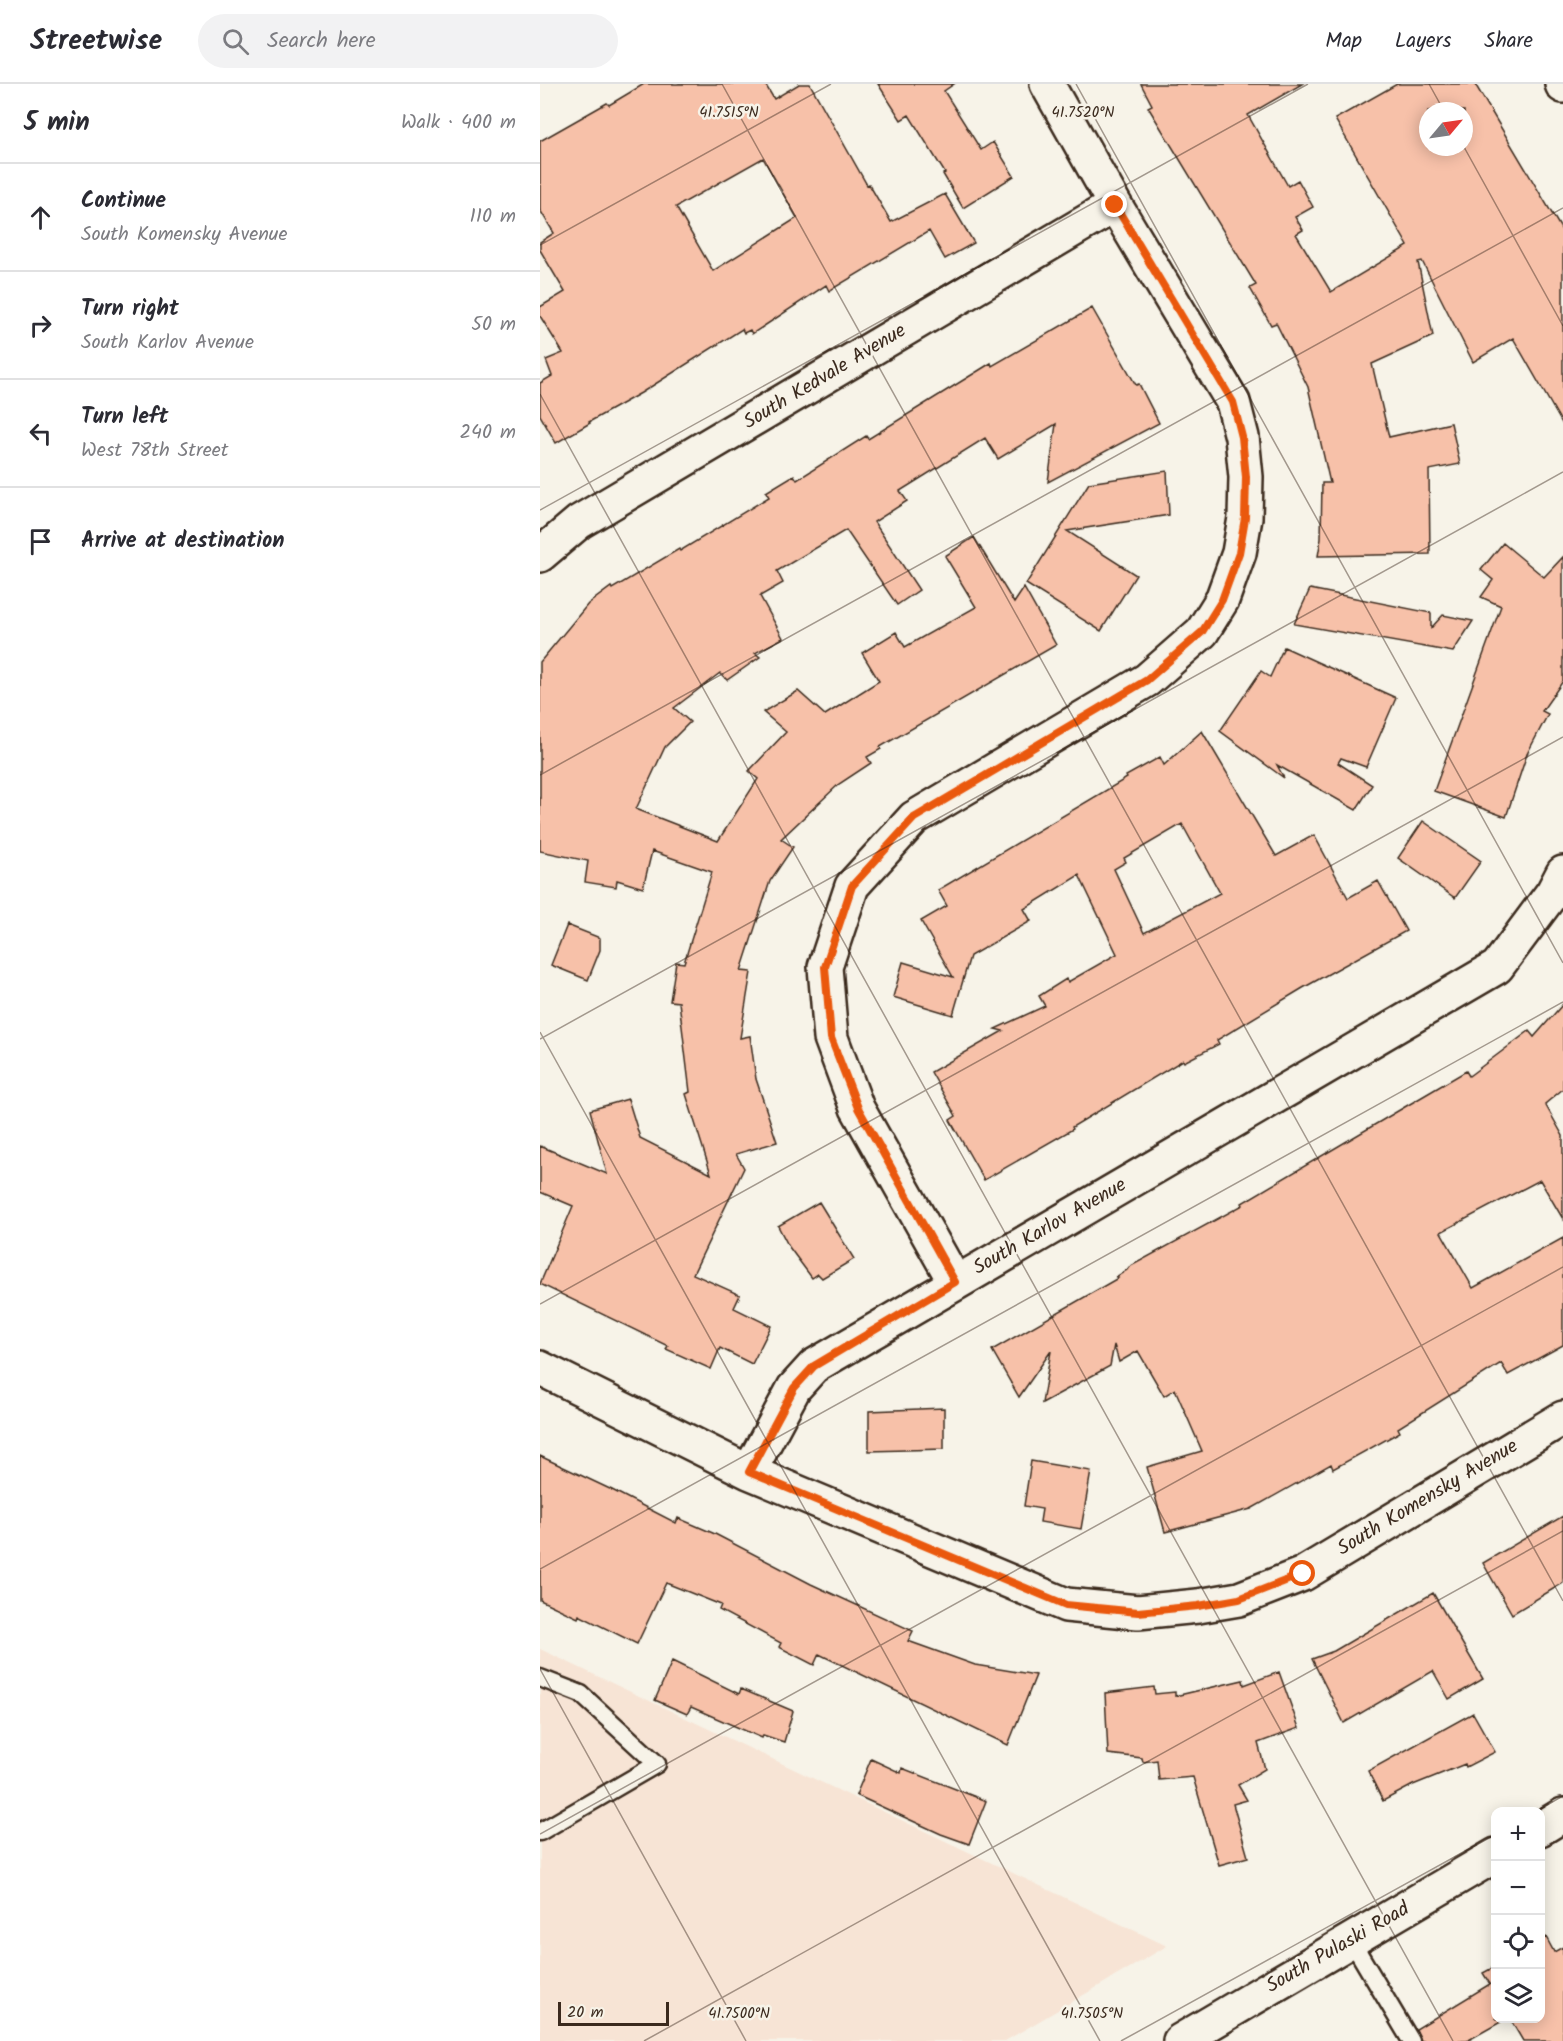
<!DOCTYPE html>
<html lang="en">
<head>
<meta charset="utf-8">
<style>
  :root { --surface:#fff; --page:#f2f2f3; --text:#2b2b33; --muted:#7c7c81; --line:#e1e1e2 }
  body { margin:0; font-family:Kalam,sans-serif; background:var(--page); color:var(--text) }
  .controls { position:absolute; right:18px; bottom:18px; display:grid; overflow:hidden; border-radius:12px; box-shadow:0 3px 15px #0003 }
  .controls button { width:54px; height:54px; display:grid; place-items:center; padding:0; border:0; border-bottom:2px solid var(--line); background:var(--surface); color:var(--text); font:30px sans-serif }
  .compass { position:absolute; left:879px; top:18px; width:54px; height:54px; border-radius:50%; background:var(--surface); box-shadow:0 3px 15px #0003; rotate:61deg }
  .scale { position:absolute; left:18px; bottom:15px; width:111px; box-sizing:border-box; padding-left:6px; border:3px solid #3b2a1e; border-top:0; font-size:16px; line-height:21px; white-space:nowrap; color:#3b2a1e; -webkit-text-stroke:4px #f7f3e8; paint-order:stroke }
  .stop { position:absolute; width:18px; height:18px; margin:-14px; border:4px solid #ea580c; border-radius:50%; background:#fff }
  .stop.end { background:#ea580c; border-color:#fff; box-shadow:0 2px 6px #0008 }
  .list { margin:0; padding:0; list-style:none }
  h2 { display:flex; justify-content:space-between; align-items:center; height:78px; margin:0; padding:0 24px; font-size:26px }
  h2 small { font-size:20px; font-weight:400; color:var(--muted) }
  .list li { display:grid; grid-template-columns:39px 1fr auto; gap:18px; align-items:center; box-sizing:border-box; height:108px; padding:0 24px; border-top:2px solid var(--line) }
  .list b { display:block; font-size:22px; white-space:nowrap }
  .list p { margin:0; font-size:20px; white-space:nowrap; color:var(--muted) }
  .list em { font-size:20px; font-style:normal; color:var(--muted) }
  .icon { flex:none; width:33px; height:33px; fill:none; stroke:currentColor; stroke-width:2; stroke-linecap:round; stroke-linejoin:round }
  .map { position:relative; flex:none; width:1023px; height:1957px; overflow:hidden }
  header { display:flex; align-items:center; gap:36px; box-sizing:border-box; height:84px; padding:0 30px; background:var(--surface); border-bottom:2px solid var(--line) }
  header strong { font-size:28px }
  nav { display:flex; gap:33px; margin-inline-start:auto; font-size:21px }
  .search { width:420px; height:54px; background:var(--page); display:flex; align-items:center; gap:15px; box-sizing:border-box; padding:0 21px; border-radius:33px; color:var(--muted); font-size:22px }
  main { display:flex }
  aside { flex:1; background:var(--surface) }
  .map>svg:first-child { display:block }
</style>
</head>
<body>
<header>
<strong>Streetwise</strong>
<div class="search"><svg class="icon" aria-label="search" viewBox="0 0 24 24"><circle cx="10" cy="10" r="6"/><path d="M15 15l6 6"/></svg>Search here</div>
<nav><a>Map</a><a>Layers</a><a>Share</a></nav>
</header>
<main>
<aside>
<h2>5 min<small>Walk · 400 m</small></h2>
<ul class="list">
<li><svg class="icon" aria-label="ahead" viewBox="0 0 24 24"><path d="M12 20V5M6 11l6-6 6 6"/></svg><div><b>Continue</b><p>South Komensky Avenue</p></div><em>110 m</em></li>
<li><svg class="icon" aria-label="right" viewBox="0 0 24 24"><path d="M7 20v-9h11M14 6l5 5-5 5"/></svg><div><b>Turn right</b><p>South Karlov Avenue</p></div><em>50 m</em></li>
<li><svg class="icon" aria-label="left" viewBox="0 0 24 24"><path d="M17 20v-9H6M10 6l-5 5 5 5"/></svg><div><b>Turn left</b><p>West 78th Street</p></div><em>240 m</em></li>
<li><svg class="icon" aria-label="arrive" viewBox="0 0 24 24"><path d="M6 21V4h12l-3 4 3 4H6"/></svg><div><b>Arrive at destination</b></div></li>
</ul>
</aside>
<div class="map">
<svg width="1023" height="1957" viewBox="0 0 1023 1957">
  <rect width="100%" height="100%" fill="#f7f3e8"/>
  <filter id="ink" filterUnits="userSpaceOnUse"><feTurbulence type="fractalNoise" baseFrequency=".0167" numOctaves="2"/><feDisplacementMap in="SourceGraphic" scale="12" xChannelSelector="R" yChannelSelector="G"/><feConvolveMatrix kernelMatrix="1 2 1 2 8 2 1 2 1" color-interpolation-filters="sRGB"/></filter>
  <g filter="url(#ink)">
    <path fill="#f7e4d5" d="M 0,1565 L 627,1862 L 465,1957 L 0,1957 Z"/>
    <path fill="#f7c1a9" stroke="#3b2a1e" stroke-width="1.5" fill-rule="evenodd" d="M 104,0 L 225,0 L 234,15 L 259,0 L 270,0 L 327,101 L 329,100 L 351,138 L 405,110 L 434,159 L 405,175 L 389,147 L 289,207 L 286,201 L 212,250 L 210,246 L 204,249 L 202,245 L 101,309 L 49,338 L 50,339 L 16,359 L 0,331 L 0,299 L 12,292 L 6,276 L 23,269 L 0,232 L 0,223 L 25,208 L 0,166 L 0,158 L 14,149 L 0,126 L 0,57 L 67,19 L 69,21 ZM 223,74 L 257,134 L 173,187 L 136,123 Z
      M 338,0 L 414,0 L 404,7 L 441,66 L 453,58 L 474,92 L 423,124 L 403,90 L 405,89 L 369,31 L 361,36 Z
      M 601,0 L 762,0 L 708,31 L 748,102 L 758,96 L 773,123 L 755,133 L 763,146 L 756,150 L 791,208 L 868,162 L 795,35 L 857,0 L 935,0 L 1023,148 L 1023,341 L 973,254 L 933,278 L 882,177 L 878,178 L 893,252 L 832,280 L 849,353 L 911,339 L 920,380 L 889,386 L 890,470 L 778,472 L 781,455 L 782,399 L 790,399 L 768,303 L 736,239 L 731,241 L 710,204 L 716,201 L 608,23 L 612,21 ZM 888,27 L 924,27 L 924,63 L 888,63 Z
      M 552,224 L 596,301 L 599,300 L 619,339 L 508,398 L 516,340 L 458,375 L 445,354 L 360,407 L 367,417 L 334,438 L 379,506 L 357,521 L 306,446 L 237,487 L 243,499 L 220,512 L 243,554 L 215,569 L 220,573 L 187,596 L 180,589 L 134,624 L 150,638 L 125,663 L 96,725 L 178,757 L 218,695 L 209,687 L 246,648 L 223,628 L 258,607 L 285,631 L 339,597 L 322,569 L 356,548 L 365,563 L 436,523 L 405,472 L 434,453 L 474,519 L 484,504 L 516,561 L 340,663 L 341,665 L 327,673 L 331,679 L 299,700 L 241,755 L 253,763 L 230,797 L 201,887 L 211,888 L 200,954 L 210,952 L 216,995 L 237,1058 L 196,1070 L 204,1084 L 153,1190 L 200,1211 L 194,1224 L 231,1242 L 212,1280 L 180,1264 L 171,1285 L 126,1265 L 128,1262 L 0,1200 L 33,1122 L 0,1108 L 0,1062 L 67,1090 L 50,1026 L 88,1015 L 100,1054 L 171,1090 L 146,1010 L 150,1008 L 139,918 L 130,917 L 136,878 L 144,879 L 172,788 L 112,767 L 103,804 L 77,796 L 76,803 L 45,798 L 48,777 L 0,767 L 0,578 L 48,520 L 71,503 L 72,505 L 139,465 L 140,467 L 229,413 L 226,408 L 254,391 L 257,396 L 326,352 L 328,355 L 451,279 L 452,282 Z
      M 627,387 L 629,431 L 527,447 L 596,491 L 561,547 L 486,500 L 549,399 Z
      M 963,459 L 1004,493 L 1023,473 L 1023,597 L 1002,627 L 1008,630 L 987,670 L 966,733 L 894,707 L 961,522 L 941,513 L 953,496 L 941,486 Z
      M 770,505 L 891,529 L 891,544 L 903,531 L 933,537 L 913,568 L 754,540 Z
      M 744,563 L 856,614 L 826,683 L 801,674 L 798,679 L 832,701 L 816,726 L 737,681 L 744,694 L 680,647 L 721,587 L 730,593 Z
      M 662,647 L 736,772 L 774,751 L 808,814 L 838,797 L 866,847 L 763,904 L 677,956 L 679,960 L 644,978 L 643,976 L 532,1043 L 533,1045 L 444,1096 L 410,1036 L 416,1032 L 391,988 L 463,947 L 455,945 L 505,922 L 499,912 L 526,895 L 528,898 L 577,870 L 539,791 L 484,825 L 491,837 L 430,872 L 413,931 L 353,913 L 363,878 L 413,893 L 381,837 L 407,822 L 398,806 L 587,694 L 586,692 L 620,673 L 624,681 ZM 642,740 L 680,809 L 604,849 L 574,785 L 586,778 L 584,774 Z
      M 883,737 L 941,777 L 915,814 L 858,774 Z
      M 27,841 L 60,854 L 60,866 L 48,896 L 11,881 Z
      M 1023,920 L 1023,1005 L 1005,1020 L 1023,1052 L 1023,1135 L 1000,1096 L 901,1148 L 933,1204 L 1023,1154 L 1023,1261 L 968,1291 L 961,1279 L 858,1344 L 860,1348 L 793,1385 L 791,1380 L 711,1425 L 625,1448 L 607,1383 L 662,1367 L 635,1305 L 624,1312 L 598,1267 L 579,1278 L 574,1261 L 570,1282 L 502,1319 L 511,1267 L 479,1313 L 452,1266 L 578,1194 L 576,1193 L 587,1186 L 589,1183 L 703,1121 L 702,1119 L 863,1024 L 926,987 L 929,992 L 989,947 L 994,953 Z
      M 279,1118 L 314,1175 L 282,1194 L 278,1190 L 272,1194 L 249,1163 L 238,1142 Z
      M 404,1324 L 404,1365 L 329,1367 L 329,1327 Z
      M 0,1372 L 72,1406 L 136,1439 L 138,1434 L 175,1450 L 271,1500 L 373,1547 L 368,1557 L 435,1581 L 496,1591 L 468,1661 L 279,1570 L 274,1581 L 239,1563 L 241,1559 L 179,1526 L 181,1521 L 126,1499 L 97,1560 L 39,1531 L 38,1534 L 0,1516 Z
      M 491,1377 L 551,1387 L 541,1445 L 500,1438 L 502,1425 L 484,1422 Z
      M 1023,1432 L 1023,1499 L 972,1530 L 943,1479 Z
      M 893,1509 L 943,1595 L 909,1615 L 893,1587 L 804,1639 L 772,1575 L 794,1567 Z
      M 132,1577 L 199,1610 L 201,1605 L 253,1627 L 244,1658 L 223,1651 L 222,1654 L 151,1623 L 147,1630 L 115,1616 Z
      M 739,1588 L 759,1644 L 718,1659 L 725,1685 L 698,1701 L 707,1716 L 693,1720 L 708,1773 L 679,1781 L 653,1693 L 619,1696 L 617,1676 L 603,1678 L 602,1674 L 568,1670 L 565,1609 L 614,1603 L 615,1610 L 635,1608 L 635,1612 L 703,1596 L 704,1601 Z
      M 933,1629 L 955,1668 L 926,1683 L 925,1680 L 873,1701 L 843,1717 L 828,1687 Z
      M 331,1675 L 361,1689 L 362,1684 L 446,1717 L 429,1760 L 401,1750 L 316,1711 Z
      M 1006,1853 L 1014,1868 L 1023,1863 L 1023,1957 L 983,1957 L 970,1935 L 1000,1935 L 1000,1856 Z
      M 956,1882 L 956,1935 L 966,1935 L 927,1957 L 881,1957 L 876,1945 L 950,1900 L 943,1889 Z"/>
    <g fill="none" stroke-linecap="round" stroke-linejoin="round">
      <g stroke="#3b2a1e" stroke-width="21">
        <path id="service" d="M 0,1594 L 41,1610 L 117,1680 L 0,1748
          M 811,1856 L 871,1957"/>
      </g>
      <g stroke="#3b2a1e" stroke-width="38">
        <path id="minor" d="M 1022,0 L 1023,2
          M 0,471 L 39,438 L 575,121
          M 415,1198 L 317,1024 L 291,954 L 285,883 L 312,802 L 374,734 L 607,596 L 662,548 L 682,516 L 699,469 L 705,434 L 706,393 L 702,353 L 693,318 L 575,121 L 507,0
          M 0,1284 L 209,1388 L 526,1521 L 598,1528 L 658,1522 L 699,1515 L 763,1490 L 1023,1334
          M 209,1388 L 254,1304 L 274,1282 L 957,883 L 1013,808 L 1023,789"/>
      </g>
      <g stroke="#3b2a1e" stroke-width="38">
        <path id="secondary" d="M 1000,1745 L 1023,1731
          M 640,1957 L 956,1771"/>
      </g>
      <use href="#service" stroke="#f7f3e8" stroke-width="16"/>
      <use href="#minor" stroke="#f7f3e8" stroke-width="33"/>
      <use href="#secondary" stroke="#f7f3e8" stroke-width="33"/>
    </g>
  </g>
  <g fill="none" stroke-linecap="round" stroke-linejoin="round" filter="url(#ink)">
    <path stroke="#ea580c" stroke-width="8" d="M 575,121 L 693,318 L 702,353 L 706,393 L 705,434 L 699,469 L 682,516 L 662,548 L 607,596 L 374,734 L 312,802 L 285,883 L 291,954 L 318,1024 L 415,1198 L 274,1282 L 254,1304 L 209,1388 L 526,1521 L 598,1528 L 658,1522 L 699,1515 L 763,1490"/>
  </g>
  <path fill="none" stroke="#3b2a1e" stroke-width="1.5" stroke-opacity="0.45" d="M 182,0 L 1023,1517M 536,0 L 1023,879M 889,0 L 904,27M 924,63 L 1023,242M 0,161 L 291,0M 0,310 L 913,1957M 0,426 L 768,0M 0,691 L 1023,124M 0,948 L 560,1957M 0,955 L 1023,388M 0,1220 L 1023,653M 0,1485 L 1023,918M 0,1585 L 206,1957M 995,1728 L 1023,1712M 0,1750 L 1023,1183M 104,1957 L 1023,1447M 581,1957 L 956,1750"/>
  <g text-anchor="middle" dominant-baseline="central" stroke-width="5" stroke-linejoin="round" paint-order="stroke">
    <g font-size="20" fill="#3b2a1e" stroke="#f7f3e8">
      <text transform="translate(285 293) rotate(-31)">South Kedvale Avenue</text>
      <text transform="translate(510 1143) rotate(-30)">South Karlov Avenue</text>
      <text transform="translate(888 1414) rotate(-31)">South Komensky Avenue</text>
      <text transform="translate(798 1864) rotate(-30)">South Pulaski Road</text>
    </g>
  </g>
  <g font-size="15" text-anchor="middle" fill="#3b2a1e" stroke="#f7f3e8" stroke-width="5" stroke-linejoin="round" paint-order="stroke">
    <text x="189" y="33">41.7515°N</text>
    <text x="543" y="33">41.7520°N</text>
    <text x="199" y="1934">41.7500°N</text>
    <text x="552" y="1934">41.7505°N</text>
  </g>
</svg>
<div class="controls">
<button>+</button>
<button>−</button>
<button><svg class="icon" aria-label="locate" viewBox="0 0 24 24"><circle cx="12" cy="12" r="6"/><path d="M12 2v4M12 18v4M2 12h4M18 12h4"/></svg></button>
<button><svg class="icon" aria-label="layers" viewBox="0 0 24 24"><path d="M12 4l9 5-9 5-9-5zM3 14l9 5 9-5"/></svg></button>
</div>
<svg class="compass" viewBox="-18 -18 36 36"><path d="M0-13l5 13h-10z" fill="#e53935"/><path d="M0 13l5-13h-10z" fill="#7c7c81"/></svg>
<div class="scale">20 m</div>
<div class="stop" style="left:763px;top:1490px"></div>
<div class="stop end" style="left:575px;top:121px"></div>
</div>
</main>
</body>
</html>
